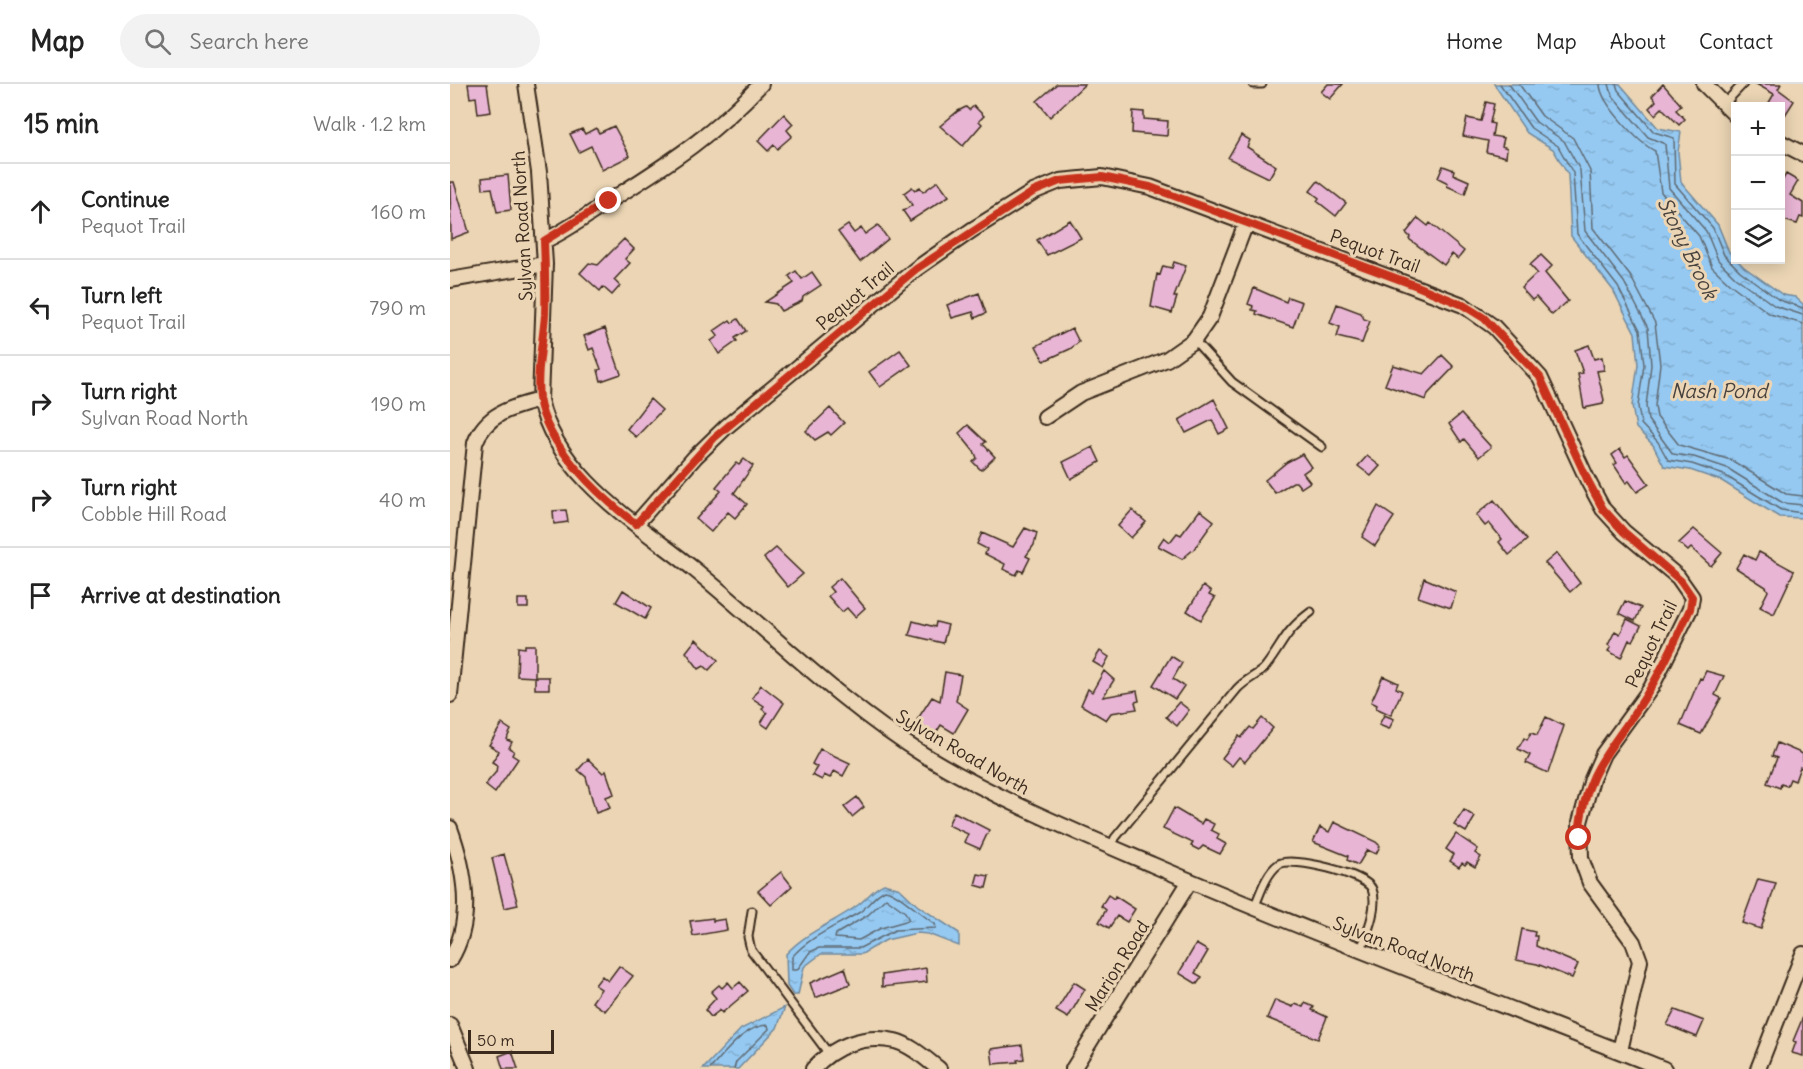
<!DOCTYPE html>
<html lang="en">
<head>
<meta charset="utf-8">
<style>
  :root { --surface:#fff; --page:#f2f2f2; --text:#222; --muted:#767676; --line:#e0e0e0 }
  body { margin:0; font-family:Delius,sans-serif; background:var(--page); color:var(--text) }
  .controls { position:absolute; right:18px; top:18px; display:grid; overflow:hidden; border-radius:0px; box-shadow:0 3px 15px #0003 }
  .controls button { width:54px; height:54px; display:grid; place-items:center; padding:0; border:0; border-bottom:2px solid var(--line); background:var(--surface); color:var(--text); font:30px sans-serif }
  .scale { position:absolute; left:18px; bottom:15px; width:86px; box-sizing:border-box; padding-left:6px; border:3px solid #3b2a1e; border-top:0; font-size:16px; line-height:21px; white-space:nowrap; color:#3b2a1e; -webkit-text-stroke:4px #ebd5b4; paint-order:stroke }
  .stop { position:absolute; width:18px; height:18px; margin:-14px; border:4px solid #c8321e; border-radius:50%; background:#fff }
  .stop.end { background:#c8321e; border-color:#fff; box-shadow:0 2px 6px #0008 }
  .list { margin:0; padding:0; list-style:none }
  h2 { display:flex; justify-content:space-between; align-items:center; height:78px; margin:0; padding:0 24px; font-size:26px }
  h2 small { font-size:20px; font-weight:400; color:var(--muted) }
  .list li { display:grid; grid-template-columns:39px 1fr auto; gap:18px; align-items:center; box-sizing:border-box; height:96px; padding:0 24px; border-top:2px solid var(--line) }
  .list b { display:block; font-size:22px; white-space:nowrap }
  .list p { margin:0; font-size:20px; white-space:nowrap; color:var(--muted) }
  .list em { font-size:20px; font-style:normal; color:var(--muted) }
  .icon { flex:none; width:33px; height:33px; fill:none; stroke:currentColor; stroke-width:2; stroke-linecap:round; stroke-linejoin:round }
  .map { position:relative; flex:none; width:1353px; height:985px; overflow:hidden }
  header { display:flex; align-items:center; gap:36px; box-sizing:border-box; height:84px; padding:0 30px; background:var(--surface); border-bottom:2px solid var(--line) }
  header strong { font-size:28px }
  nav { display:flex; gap:33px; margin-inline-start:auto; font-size:21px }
  .search { width:420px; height:54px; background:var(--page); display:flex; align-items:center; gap:15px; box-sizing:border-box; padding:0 21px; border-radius:33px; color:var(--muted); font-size:22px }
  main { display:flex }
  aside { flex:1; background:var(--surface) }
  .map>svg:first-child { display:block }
</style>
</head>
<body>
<header>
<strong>Map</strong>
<div class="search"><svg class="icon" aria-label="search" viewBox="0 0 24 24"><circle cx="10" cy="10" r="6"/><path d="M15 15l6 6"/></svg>Search here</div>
<nav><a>Home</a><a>Map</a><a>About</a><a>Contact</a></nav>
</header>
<main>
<aside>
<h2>15 min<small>Walk · 1.2 km</small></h2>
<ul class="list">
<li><svg class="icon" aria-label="ahead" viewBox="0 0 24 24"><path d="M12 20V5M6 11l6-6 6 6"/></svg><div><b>Continue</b><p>Pequot Trail</p></div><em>160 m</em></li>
<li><svg class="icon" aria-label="left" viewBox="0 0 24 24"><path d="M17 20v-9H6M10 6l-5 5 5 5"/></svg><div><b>Turn left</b><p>Pequot Trail</p></div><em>790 m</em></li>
<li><svg class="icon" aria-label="right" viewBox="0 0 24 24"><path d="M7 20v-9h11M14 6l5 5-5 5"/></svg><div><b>Turn right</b><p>Sylvan Road North</p></div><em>190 m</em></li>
<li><svg class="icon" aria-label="right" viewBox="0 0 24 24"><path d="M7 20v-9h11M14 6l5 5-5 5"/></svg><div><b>Turn right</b><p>Cobble Hill Road</p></div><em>40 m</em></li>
<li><svg class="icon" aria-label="arrive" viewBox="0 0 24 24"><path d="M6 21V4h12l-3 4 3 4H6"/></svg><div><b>Arrive at destination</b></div></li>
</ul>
</aside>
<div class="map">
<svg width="1353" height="985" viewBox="0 0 1353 985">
  <defs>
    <pattern id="water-ripples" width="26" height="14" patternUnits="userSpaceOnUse" patternTransform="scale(1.5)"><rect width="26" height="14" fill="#95c9f2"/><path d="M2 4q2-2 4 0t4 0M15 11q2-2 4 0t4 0" fill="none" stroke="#81adcf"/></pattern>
  </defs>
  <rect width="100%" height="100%" fill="#ebd5b4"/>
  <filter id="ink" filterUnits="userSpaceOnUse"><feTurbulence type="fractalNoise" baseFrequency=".0167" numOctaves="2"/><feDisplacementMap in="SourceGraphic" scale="12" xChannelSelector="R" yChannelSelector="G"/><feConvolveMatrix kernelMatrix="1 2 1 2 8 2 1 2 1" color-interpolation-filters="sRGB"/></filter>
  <g filter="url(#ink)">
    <path fill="url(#water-ripples)" stroke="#71899d" stroke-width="1.5" d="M 1044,0 L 1170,0 L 1208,44 L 1231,48 L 1228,68 L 1231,98 L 1268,141 L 1279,168 L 1294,183 L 1333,211 L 1345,213 L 1353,220 L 1353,434 L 1329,433 L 1272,397 L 1240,386 L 1214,382 L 1203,361 L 1186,344 L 1182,322 L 1188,281 L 1185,249 L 1163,206 L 1121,152 L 1118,91 L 1103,65 L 1077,49 Z
      M 434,800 L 450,805 L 468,822 L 509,849 L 509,862 L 478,850 L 467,849 L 436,856 L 412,870 L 371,870 L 354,883 L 348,911 L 343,911 L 337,902 L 336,870 C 357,847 384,839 408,821 C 418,814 422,805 434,800 Z
      M 335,923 L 327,944 L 288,985 L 253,985 L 291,945 Z"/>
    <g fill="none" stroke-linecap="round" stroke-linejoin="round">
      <path stroke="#5f6a73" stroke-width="1.5" d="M 1050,0 L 1081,44 L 1108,62 L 1123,89 L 1127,150 L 1168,203 L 1190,246 L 1194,281 L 1188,322 L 1191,340 L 1208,358 L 1218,376 L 1242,380 L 1274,391 L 1331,426 L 1353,429
        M 1059,0 L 1086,38 L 1114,57 L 1130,86 L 1135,147 L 1174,198 L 1198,244 L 1201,281 L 1196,322 L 1198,336 L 1223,370 L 1244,373 L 1277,384 L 1333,419 L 1353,421
        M 1069,0 L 1092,32 L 1123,54 L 1140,87 L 1143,144 L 1181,193 L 1205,239 L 1210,280 L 1205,322 L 1207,333 L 1229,361 L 1281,376 L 1336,410 L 1353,412
        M 1150,0 C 1150,19 1189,59 1205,67 L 1211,108 L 1249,152 L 1262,183 L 1280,200 L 1320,230 L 1353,240
        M 1159,0 L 1162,11 L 1198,53 L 1215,60 L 1219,104 L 1256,147 L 1268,176 L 1285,193 L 1325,222 L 1353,231
        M 1166,0 L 1168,6 L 1204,48 L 1224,54 L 1225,100 L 1263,144 L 1274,171 L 1290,187 L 1329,216 L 1353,224
        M 435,806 C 448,808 472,832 485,840 L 486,844 L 445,846 L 410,864 L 369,864 L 360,868 L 347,886 L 342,886 L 342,873 C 360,852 387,842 410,828 C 419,821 424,811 435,806 Z
        M 436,814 L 455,828 L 459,836 L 431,844 L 409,856 L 385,854 L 386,850 L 418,831 Z
        M 260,985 C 275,969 295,941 318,941 L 319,945 L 286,978 L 284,985"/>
    </g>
    <path fill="#e8b5d4" stroke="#3b2a1e" stroke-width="1.5" d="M 18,0 L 37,0 L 41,28 L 28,30 L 26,13 L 20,14 Z
      M 607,0 L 635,0 L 600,33 L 587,17 Z
      M 878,0 L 893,0 L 880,15 L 871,8 Z
      M 1213,0 L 1231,21 L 1226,26 L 1235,35 L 1229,41 L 1212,24 L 1205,31 L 1199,24 L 1206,17 L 1202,12 Z
      M 1306,0 L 1331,0 L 1328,5 L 1344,17 L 1330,39 L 1330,22 L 1317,22 L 1324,10 Z
      M 1036,18 L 1044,20 L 1040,39 L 1044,40 L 1042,52 L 1054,54 L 1052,62 L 1057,64 L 1056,73 L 1036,68 L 1038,57 L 1013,52 L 1017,34 L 1031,37 Z
      M 524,22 L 534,32 L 529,37 L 532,40 L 513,62 L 490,42 L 508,27 L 516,23 L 519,26 Z
      M 683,27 L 694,28 L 694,35 L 718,37 L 717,52 L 682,49 Z
      M 334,30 L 343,40 L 337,46 L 342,52 L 327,65 L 324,61 L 318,67 L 308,57 Z
      M 164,42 L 180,72 L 152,86 L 141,62 L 129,68 L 120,50 L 132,45 L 135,50 L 146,44 L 149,49 Z
      M 791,51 L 800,56 L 797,63 L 826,82 L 819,94 L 778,74 Z
      M 993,82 L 1004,86 L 1003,90 L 1019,97 L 1015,110 L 997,102 L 998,99 L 988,94 Z
      M 1336,90 L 1348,97 L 1340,111 L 1353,119 L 1353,134 L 1350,133 L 1347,140 L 1330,135 L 1330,101 Z
      M 58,91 L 61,126 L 47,128 L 42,104 L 33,105 L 32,94 Z
      M 488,97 L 499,112 L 460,137 L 453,127 L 462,121 L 454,109 L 462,103 L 465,106 L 470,103 L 473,108 Z
      M 868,97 L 896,119 L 886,132 L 867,117 L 869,114 L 860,107 Z
      M 0,98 L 4,98 L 19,148 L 1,155 Z
      M 968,134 L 978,142 L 980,139 L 1014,167 L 1008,175 L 1002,170 L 994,181 L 959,155 L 960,153 L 956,149 Z
      M 620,136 L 631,154 L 597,171 L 587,156 Z
      M 398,141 L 404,149 L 411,144 L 415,150 L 428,141 L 438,155 L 410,178 L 388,148 Z
      M 174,155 L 184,165 L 175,175 L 180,179 L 164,196 L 170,202 L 162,211 L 153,203 L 150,207 L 130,189 L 139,179 L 148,181 Z
      M 1091,171 L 1102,182 L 1095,189 L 1118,217 L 1102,231 L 1086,213 L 1082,216 L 1071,204 L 1087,189 L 1080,181 Z
      M 724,178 L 736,182 L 724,213 L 727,213 L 722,229 L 701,223 L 707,190 L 710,191 L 713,182 L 722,184 Z
      M 346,187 L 352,195 L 362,188 L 371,201 L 353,213 L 352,217 L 331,227 L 326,220 L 315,218 L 344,199 L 339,192 Z
      M 804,204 L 836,218 L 838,213 L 852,218 L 843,243 L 806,230 L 807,227 L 802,226 L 803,222 L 798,220 Z
      M 529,209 L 536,229 L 525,234 L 523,228 L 502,234 L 497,221 Z
      M 887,220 L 911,229 L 914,235 L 920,237 L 912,259 L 887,253 L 890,243 L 880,239 Z
      M 288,235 L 296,247 L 285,254 L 287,257 L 269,270 L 261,257 L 268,252 L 264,247 L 280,236 L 282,239 Z
      M 155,244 L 171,290 L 151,297 L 148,286 L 151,285 L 143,264 L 139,266 L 134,252 Z
      M 622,244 L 629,258 L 620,265 L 594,277 L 586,262 Z
      M 1139,261 L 1144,275 L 1152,273 L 1154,286 L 1147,287 L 1154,316 L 1153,320 L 1134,324 L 1128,290 L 1133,289 L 1125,266 Z
      M 450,266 L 461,281 L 430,303 L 419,288 Z
      M 992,271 L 1004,283 L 978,310 L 976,316 L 935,301 L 943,281 L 974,290 Z
      M 200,315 L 212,326 L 186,353 L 177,345 Z
      M 764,315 L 779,345 L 769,350 L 762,336 L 736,349 L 729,336 Z
      M 380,324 L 394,339 L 381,351 L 378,348 L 365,356 L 356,347 Z
      M 1011,330 L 1041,363 L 1029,373 L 1014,355 L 1011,358 L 999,340 Z
      M 518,341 L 536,358 L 533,360 L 545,373 L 531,386 L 523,378 L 527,374 L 525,369 L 509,349 Z
      M 643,363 L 650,378 L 621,395 L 613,378 Z
      M 1170,365 L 1175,373 L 1178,371 L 1199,400 L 1187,408 L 1179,397 L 1176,399 L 1164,381 L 1167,379 L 1162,371 Z
      M 852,370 L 861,383 L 853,389 L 860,398 L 851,404 L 846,398 L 843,398 L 825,409 L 815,396 L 837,378 Z
      M 917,372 L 930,382 L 921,392 L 908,382 Z
      M 294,375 L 303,382 L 284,409 L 297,420 L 285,434 L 278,428 L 261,448 L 246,435 L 271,407 L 266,403 L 286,379 L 289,381 Z
      M 1044,416 L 1077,456 L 1059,471 L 1049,458 L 1052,455 L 1039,439 L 1035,442 L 1026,431 Z
      M 928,422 L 944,433 L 925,462 L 912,453 Z
      M 116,426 L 118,438 L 104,440 L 103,427 Z
      M 682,426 L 696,438 L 681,454 L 668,442 Z
      M 750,426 L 764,437 L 744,465 L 732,475 L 708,462 L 714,453 L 720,458 L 727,449 L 731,451 Z
      M 575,444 L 587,449 L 584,461 L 576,472 L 580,474 L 573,488 L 569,486 L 566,491 L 553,485 L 555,480 L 535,470 L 537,465 L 527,460 L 532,449 L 563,463 Z
      M 1244,445 L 1272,469 L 1261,482 L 1241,464 L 1238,467 L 1229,459 Z
      M 326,464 L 353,490 L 338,503 L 314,474 Z
      M 1309,468 L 1344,487 L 1324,530 L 1310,523 L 1318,507 L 1316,503 L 1286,484 L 1294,470 L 1305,476 Z
      M 1107,469 L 1130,499 L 1120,508 L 1095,479 Z
      M 390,494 L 415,524 L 405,533 L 397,524 L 392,528 L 378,512 L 383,508 L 379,503 Z
      M 974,494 L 1006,508 L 1001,524 L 968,513 Z
      M 753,502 L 761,508 L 759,511 L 765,514 L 751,536 L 737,527 Z
      M 173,506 L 201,524 L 195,535 L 166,518 Z
      M 68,515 L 78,515 L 78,524 L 68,524 Z
      M 1175,517 L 1191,524 L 1185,537 L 1169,529 Z
      M 1177,535 L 1191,542 L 1183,557 L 1179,556 L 1171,574 L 1158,567 L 1161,563 L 1158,561 L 1165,547 L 1170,550 Z
      M 463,537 L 485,543 L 486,538 L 498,541 L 493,559 L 459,551 Z
      M 246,555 L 268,576 L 259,586 L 254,582 L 249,585 L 236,568 Z
      M 75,561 L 85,561 L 85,593 L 67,592 L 68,563 L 75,564 Z
      M 650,567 L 659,573 L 653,584 L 643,578 Z
      M 721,572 L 732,579 L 723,595 L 734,602 L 725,615 L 703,601 Z
      M 654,587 L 664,596 L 653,613 L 687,607 L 689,617 L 685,618 L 687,625 L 661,629 L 656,636 L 631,621 L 638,605 L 642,608 Z
      M 1256,587 L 1274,592 L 1265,611 L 1271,614 L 1251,650 L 1230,641 L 1250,594 L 1252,595 Z
      M 495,588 L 511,591 L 506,617 L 518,625 L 504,649 L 491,641 L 486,649 L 481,646 L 478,651 L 463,642 L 482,613 L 490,617 Z
      M 933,592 L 948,599 L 946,604 L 952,607 L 941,631 L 926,624 L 927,621 L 921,618 Z
      M 85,593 L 99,593 L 99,605 L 85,605 Z
      M 311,601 L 334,619 L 318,644 L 311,639 L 317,629 L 312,625 L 314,622 L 302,614 Z
      M 729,618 L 739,626 L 727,642 L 716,633 Z
      M 934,631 L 944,635 L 939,645 L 929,641 Z
      M 1096,633 L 1114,642 L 1098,689 L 1076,679 L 1080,671 L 1068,665 L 1074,654 L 1077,656 L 1081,649 L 1087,651 Z
      M 812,634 L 823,644 L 795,678 L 789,673 L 782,682 L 772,674 L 789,652 L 791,654 L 800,643 L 803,645 Z
      M 52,640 L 61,646 L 58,652 L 57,656 L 62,658 L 59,664 L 64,667 L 62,671 L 68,675 L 45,709 L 35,701 L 46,688 L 47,681 L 42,678 L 49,667 L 39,661 Z
      M 1327,659 L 1353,670 L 1353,685 L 1350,683 L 1345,697 L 1340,695 L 1337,702 L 1331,700 L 1330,704 L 1317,699 L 1327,674 L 1322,672 Z
      M 370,665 L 400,679 L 393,692 L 384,687 L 380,694 L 374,691 L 372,696 L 362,691 L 367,683 L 362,680 Z
      M 138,675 L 153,689 L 156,687 L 164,710 L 156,713 L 160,724 L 146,729 L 136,693 L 128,686 Z
      M 407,713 L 414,723 L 402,733 L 394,723 Z
      M 724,724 L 751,740 L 754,735 L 764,740 L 761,746 L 769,750 L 767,755 L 776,760 L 770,770 L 753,762 L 749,766 L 741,762 L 743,759 L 713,745 Z
      M 1014,726 L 1025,733 L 1016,748 L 1004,741 Z
      M 504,728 L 539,746 L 530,765 L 514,758 L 518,750 L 498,741 Z
      M 884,738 L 926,758 L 930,762 L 926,770 L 917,766 L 908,781 L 897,776 L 898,772 L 863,758 L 870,743 L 879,748 Z
      M 1006,750 L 1028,765 L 1025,769 L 1031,773 L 1025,783 L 1017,778 L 1015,781 L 1012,779 L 1009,783 L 1000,777 L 1004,771 L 996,765 Z
      M 54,770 L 68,821 L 54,824 L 42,774 Z
      M 331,788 L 342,802 L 321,821 L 308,807 Z
      M 528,790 L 539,792 L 536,804 L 525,801 Z
      M 1308,795 L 1326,799 L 1311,845 L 1292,839 Z
      M 658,811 L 664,815 L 665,812 L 685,825 L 677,838 L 667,832 L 659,844 L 649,838 L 656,826 L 651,822 Z
      M 263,834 L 263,837 L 275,835 L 277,846 L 243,852 L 240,837 Z
      M 1072,845 L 1085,848 L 1084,852 L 1087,852 L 1086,862 L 1128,880 L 1122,894 L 1087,880 L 1066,876 Z
      M 746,860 L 758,867 L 745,889 L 752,893 L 747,900 L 729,889 Z
      M 169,882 L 183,892 L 155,927 L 142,918 L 151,905 L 145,901 L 152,892 L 158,897 Z
      M 395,884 L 400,900 L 365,914 L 360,899 Z
      M 476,884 L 477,898 L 432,903 L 432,891 Z
      M 278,898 L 283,904 L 290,898 L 298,907 L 272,929 L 270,926 L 261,933 L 255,926 L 266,914 L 261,908 L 269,901 L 272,904 Z
      M 624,898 L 635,905 L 618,934 L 606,927 Z
      M 825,916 L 843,923 L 845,920 L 853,923 L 855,919 L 864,923 L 862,926 L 877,933 L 868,955 L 817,934 Z
      M 1225,926 L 1254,937 L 1247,953 L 1217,941 Z
      M 1353,933 L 1353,972 L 1342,969 L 1346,958 L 1343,957 Z
      M 572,961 L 574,975 L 567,976 L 568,978 L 543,980 L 541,965 Z
      M 62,967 L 68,985 L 53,985 L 49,972 Z"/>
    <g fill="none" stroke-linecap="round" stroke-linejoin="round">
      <g stroke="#3b2a1e" stroke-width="11">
        <path id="service" d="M 803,0 L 812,0
          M 1273,21 L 1293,0
          M 744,256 L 782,298 L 872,363
          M 661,763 L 665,754 L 787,605 C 797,594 811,590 816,582 C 835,557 834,548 861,528
          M 804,824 C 810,810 816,789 829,780 C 842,772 916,790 922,805 C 929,823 916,851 910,868
          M 302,827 L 298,853 L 301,866 L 379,970"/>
      </g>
      <g stroke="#3b2a1e" stroke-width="18">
        <path id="minor" d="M 76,0 L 89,88 L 95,180 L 90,316 C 107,393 188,440 245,486 C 321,548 390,619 474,671 C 547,715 626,748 703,781 C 872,854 1044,917 1214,985
          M 1254,0 L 1286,32
          M 1330,58 L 1353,70
          M 94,157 C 118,146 139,130 161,116 C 219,79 264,51 311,0
          M 0,196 L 95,180
          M 595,333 L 631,309 L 717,275 L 744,256 L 760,233 L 796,139
          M 186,440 L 245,373 L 276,343 L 466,185 L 522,146 L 583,108 L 610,97 L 652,93 L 700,103 L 1013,221 L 1044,243 L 1090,293 L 1138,397 L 1153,425 L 1174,448 L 1228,493 L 1242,513 L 1240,525 L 1201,604 L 1153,670 L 1142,695 L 1130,738 L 1131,774 L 1140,799 L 1183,858 L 1190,877 L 1170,967
          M 0,611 L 25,359 C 36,329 63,323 90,316
          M 0,744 C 15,786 25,836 0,876
          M 0,941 L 18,985
          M 363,985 C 383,962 414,950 445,957 C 461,961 476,975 489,985
          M 623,985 L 740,797
          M 1308,985 L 1353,870"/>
      </g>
      <use href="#service" stroke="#ebd5b4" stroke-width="7"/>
      <use href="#minor" stroke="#ebd5b4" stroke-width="14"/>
    </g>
  </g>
  <g fill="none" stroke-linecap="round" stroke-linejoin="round" filter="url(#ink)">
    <path stroke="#c8321e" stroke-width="8" d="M 159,117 L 94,157 C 95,182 96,206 95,231 C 93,258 86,287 89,314 C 96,362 149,412 186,440 L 264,354 L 466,185 L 583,108 L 610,97 L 652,93 L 700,103 L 967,202 L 1013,221 L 1034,234 L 1090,293 L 1138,397 L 1153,425 L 1174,448 L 1231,497 L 1242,513 L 1240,525 C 1228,551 1216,578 1201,603 C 1169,660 1133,681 1129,754"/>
  </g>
  <g text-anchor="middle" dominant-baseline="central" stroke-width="6" stroke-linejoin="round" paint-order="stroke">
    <g font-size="18" fill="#3b2a1e" stroke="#ebd5b4">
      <text transform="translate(72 142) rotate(-93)">Sylvan Road North</text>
      <text transform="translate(925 167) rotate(20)">Pequot Trail</text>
      <text transform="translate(405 212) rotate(-40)">Pequot Trail</text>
      <text transform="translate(1201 560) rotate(-64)">Pequot Trail</text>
      <text transform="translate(513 668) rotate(30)">Sylvan Road North</text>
      <text transform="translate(954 865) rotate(21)">Sylvan Road North</text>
      <text transform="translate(667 882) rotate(-58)">Marion Road</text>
    </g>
    <g font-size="20" font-style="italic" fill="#48423e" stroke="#ebd5b4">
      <text transform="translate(1238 164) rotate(64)">Stony Brook</text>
      <text x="1269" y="306">Nash Pond</text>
    </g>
  </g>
</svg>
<div class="controls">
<button>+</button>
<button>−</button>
<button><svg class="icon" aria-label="layers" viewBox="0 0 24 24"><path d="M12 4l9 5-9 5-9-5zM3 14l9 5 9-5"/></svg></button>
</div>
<div class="scale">50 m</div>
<div class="stop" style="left:1129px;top:754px"></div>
<div class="stop end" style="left:159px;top:117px"></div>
</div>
</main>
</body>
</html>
